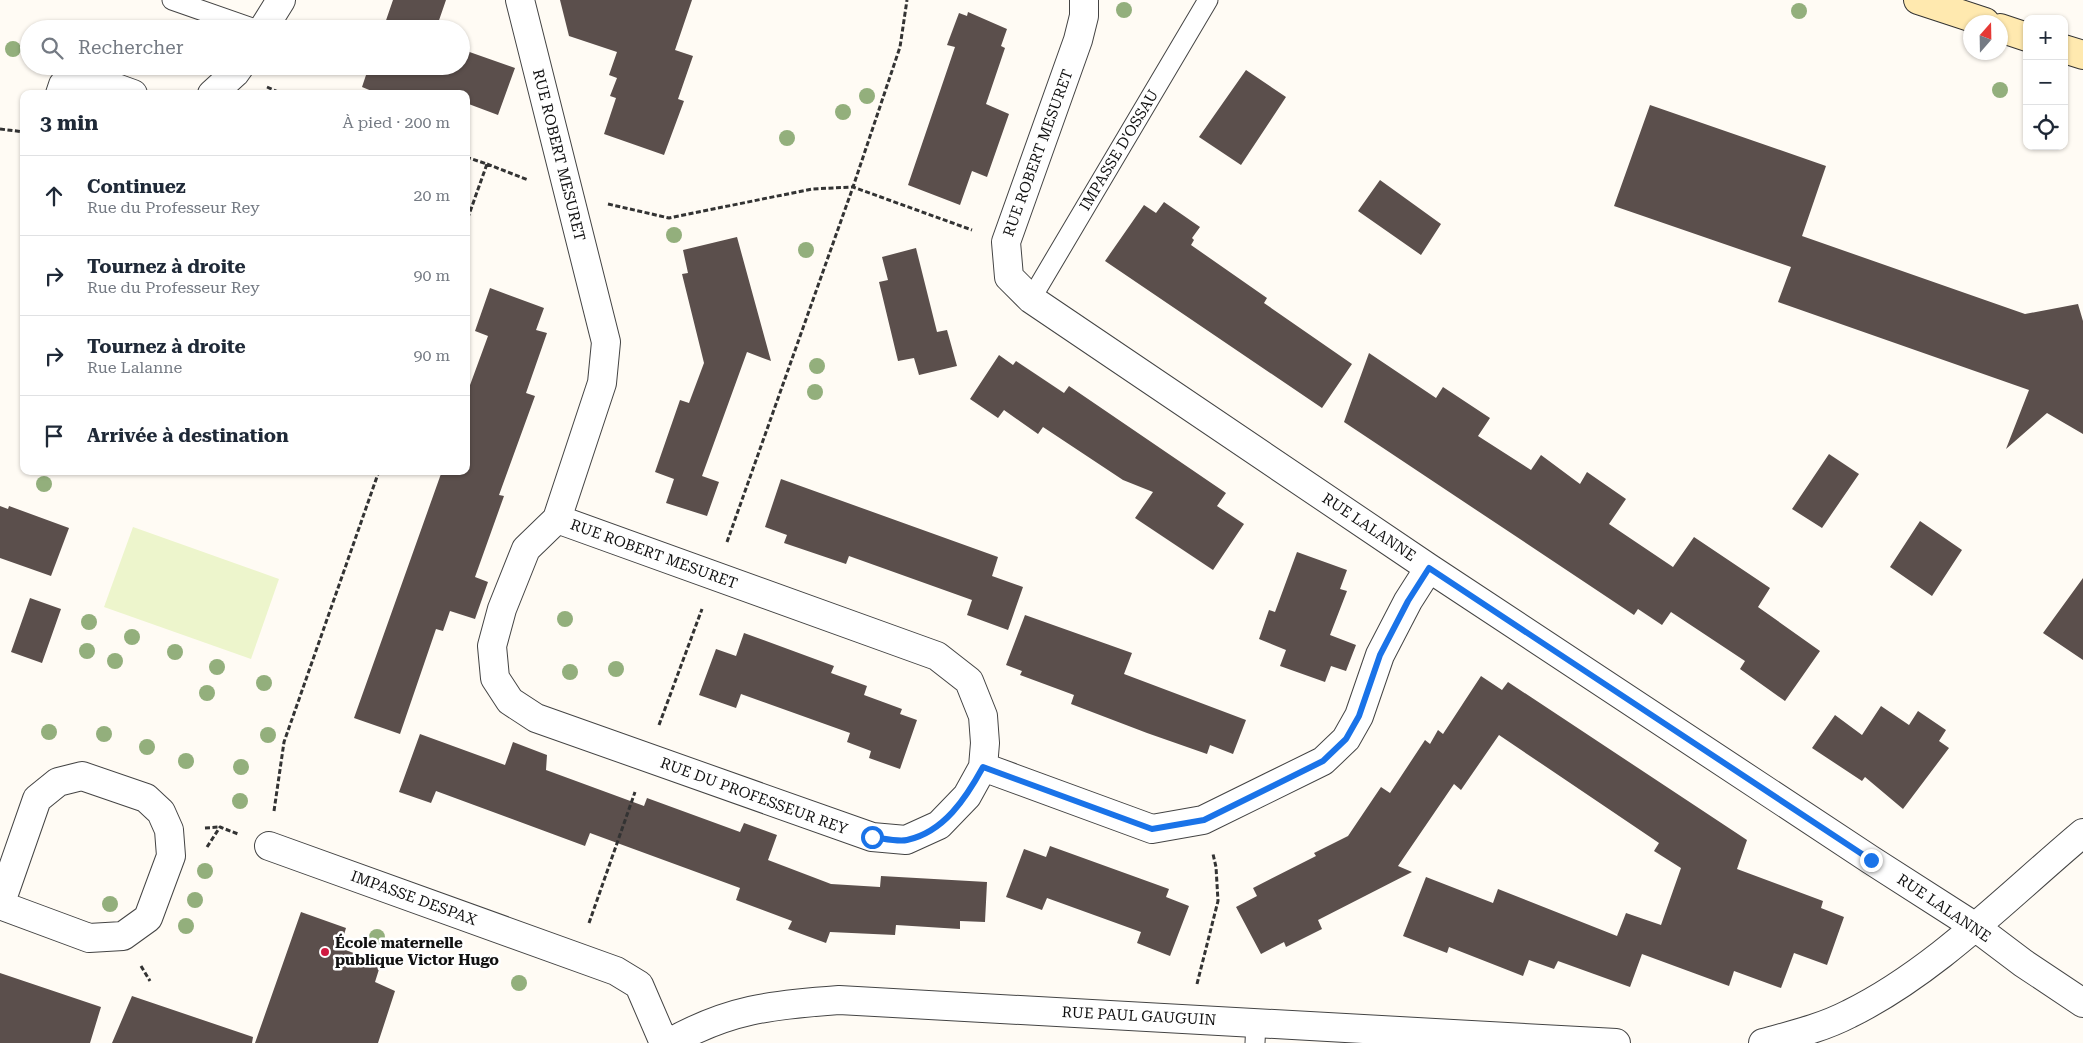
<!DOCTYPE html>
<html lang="fr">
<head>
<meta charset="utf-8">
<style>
  :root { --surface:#fff; --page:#f2f2f3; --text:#1f2937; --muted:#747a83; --line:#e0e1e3 }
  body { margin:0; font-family:"Roboto Serif",serif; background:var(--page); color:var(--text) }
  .controls { position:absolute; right:15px; top:15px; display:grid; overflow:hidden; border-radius:10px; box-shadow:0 1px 4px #0004 }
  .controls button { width:45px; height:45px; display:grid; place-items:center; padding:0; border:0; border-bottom:1px solid var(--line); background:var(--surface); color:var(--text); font:25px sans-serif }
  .compass { position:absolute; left:1963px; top:15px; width:45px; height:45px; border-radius:50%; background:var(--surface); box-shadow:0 1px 4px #0004; rotate:20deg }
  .stop { position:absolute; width:15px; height:15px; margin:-11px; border:4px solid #1a73e8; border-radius:50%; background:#fff }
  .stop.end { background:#1a73e8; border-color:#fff; box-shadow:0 1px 5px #0008 }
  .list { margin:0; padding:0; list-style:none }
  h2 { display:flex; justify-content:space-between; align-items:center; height:65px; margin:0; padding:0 20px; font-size:21px }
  h2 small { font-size:16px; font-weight:400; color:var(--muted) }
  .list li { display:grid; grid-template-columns:32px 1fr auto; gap:15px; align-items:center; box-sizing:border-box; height:80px; padding:0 20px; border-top:1px solid var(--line) }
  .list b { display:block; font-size:19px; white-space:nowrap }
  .list p { margin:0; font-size:16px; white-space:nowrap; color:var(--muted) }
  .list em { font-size:16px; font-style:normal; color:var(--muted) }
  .icon { flex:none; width:28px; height:28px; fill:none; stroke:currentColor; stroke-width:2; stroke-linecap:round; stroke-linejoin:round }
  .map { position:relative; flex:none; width:2083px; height:1043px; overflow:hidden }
  .search { position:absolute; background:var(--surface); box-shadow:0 1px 4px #0004; left:20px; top:20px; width:450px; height:55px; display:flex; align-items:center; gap:12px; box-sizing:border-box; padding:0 18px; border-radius:28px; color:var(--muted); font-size:19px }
  .panel { position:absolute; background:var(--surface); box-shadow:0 1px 4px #0004; left:20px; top:90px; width:450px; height:385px; border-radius:10px }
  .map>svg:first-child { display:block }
</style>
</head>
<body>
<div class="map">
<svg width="2083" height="1043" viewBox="0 0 2083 1043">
  <rect width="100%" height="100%" fill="#fffbf4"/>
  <path fill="#edf5cc" d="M 133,527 L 279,579 L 251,659 L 104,607 Z"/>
  <path fill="#5b4f4c" d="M 393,0 L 446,0 L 436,29 L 383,29 Z
    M 560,0 L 692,0 L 675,50 L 693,56 L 678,99 L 684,101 L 664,155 L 604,134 L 616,98 L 610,96 L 617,78 L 609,75 L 617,52 L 569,36 Z
    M 968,12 L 1007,29 L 1001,46 L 1005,48 L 986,104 L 1009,114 L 987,177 L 972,171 L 960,205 L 908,185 L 955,47 L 947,45 L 959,13 L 967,16 Z
    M 461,49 L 515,68 L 498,115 L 466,103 L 466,94 L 379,94 L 362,87 L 369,66 L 461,66 Z
    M 1246,70 L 1286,97 L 1241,165 L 1199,137 Z
    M 1650,105 L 1826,166 L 1802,236 L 2025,314 L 2078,304 L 2083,321 L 2083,434 L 2047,413 L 2006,449 L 2029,390 L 1778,302 L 1791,267 L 1614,206 Z
    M 1380,180 L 1441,224 L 1421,255 L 1358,211 Z
    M 1164,202 L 1200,227 L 1192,238 L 1194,240 L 1191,245 L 1267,298 L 1264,303 L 1352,364 L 1322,408 L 1105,261 L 1144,205 L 1156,213 Z
    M 737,237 L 771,361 L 747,352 L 702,476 L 719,482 L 707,516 L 666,503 L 674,479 L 655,472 L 680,400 L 689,403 L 704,363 L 682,274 L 688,273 L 683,250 Z
    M 916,248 L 937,332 L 947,330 L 957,366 L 919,375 L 914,358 L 898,361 L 879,282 L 888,280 L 882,257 Z
    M 490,288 L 544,308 L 536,330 L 547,333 L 526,393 L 535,396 L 499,495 L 504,496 L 475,577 L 488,582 L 475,619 L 450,611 L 443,631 L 436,629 L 400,734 L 354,718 L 442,471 L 466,471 L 466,396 L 488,336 L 475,331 Z
    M 1369,353 L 1436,398 L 1443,387 L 1490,418 L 1478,436 L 1531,470 L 1541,455 L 1580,484 L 1587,472 L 1626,499 L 1609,524 L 1673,567 L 1694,537 L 1770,588 L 1758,607 L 1820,651 L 1785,701 L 1740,669 L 1745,661 L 1671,612 L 1662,625 L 1638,609 L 1634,615 L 1344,422 Z
    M 999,355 L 1013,365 L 1016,361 L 1064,393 L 1069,386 L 1226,493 L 1217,506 L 1244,524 L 1213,570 L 1135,518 L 1153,492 L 1123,480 L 1043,427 L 1038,434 L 1004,410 L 998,418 L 970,399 Z
    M 1829,454 L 1859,474 L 1822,528 L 1792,509 Z
    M 781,479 L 998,557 L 992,576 L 1023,587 L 1008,630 L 967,615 L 972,600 L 849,556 L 846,564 L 784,543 L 787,535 L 765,527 Z
    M 0,506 L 8,509 L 9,506 L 69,528 L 51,576 L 0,558 Z
    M 1920,521 L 1962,550 L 1932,596 L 1890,567 Z
    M 1297,552 L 1347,570 L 1340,589 L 1347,591 L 1330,635 L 1356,645 L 1346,671 L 1331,666 L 1325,682 L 1280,666 L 1286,650 L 1259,639 L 1269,610 L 1275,612 Z
    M 2083,578 L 2083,660 L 2043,633 Z
    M 30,598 L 61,609 L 42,663 L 11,652 Z
    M 1025,615 L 1132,653 L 1124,674 L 1246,720 L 1233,754 L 1210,745 L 1207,754 L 1147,733 L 1071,704 L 1074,695 L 1020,675 L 1022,671 L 1006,665 Z
    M 744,633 L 834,666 L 831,673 L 867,686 L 864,695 L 902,709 L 900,714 L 917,720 L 900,769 L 869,758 L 871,751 L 847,742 L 850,733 L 741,694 L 736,708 L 699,695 L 716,649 L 736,656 Z
    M 1481,676 L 1502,690 L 1508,682 L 1747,840 L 1737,869 L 1823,901 L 1821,908 L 1844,917 L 1827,965 L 1794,953 L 1781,988 L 1734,971 L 1729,986 L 1642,954 L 1630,987 L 1558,961 L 1554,969 L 1529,960 L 1523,976 L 1449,947 L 1447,953 L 1403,936 L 1426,877 L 1493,903 L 1498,889 L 1617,936 L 1626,913 L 1661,925 L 1681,868 L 1654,851 L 1659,843 L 1499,735 L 1461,790 L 1454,784 L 1398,866 L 1412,872 L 1318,920 L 1322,929 L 1286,947 L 1284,942 L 1261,954 L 1236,907 L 1257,896 L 1253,888 L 1316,856 L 1314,853 L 1348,836 L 1381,787 L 1390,793 L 1425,740 L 1430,744 L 1438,730 L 1443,734 Z
    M 1881,706 L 1909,725 L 1918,711 L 1946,730 L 1939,741 L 1949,748 L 1903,809 L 1865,777 L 1862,781 L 1812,748 L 1835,715 L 1862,735 Z
    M 420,734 L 505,765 L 513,742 L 547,755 L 546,770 L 644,806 L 647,798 L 740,832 L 744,823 L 777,835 L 768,860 L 831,884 L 880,887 L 881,876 L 987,882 L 985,922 L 960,921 L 960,929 L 896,925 L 895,935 L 830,932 L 826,943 L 788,929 L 792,921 L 736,900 L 740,888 L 590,833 L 585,846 L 436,791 L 431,803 L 399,792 Z
    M 1050,846 L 1169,889 L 1166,897 L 1189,906 L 1170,956 L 1137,943 L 1141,932 L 1047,898 L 1042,910 L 1006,897 L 1024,849 L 1046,857 Z
    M 301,912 L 346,928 L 340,948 L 381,963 L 375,982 L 395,991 L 378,1043 L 255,1043 Z
    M 0,973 L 101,1007 L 90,1043 L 0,1043 Z
    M 132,996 L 253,1037 L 252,1043 L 112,1043 Z"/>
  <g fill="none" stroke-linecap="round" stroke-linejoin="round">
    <g stroke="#444" stroke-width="21">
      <path id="lane" d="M 172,0 L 255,29
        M 1031,299 L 1208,0
        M 1255,1043 L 1256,1022"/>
    </g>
    <g stroke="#444" stroke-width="30">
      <path id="street" d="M 520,0 L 606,342 L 602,383 L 557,519 L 526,549 L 502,609 L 492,646 L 495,678 L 510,701 L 536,718 L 872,837 L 906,840 L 939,825 L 967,796 L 983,767 L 985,743 L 983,716 L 969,681 L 937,656 L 557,519
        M 1084,0 L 1084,16 L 1078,40 L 1006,242 L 1009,277 L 1031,299 L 1429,568 L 1871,860 L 1974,926 L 2023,963 L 2083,1003
        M 263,29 L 281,0
        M 60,94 L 63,85 L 86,77 L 133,94
        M 212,94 L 235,73 L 240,66
        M 983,767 L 1152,829 L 1203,820 L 1323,761 L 1346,739 L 1359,716 L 1380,655 L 1408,601 L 1429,568
        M 269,846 L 616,971 L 639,985 L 664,1043
        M 0,905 L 37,799 L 58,782 L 82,776 L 146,798 L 161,812 L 169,830 L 171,856 L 148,918 L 123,936 L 89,938 L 0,905
        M 669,1043 C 729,1009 771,1005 839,1000 L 1616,1043
        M 1763,1043 C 1792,1035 1822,1028 1849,1014 C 1935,972 2010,894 2083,833"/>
    </g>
    <g stroke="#333" stroke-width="30">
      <path id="secondary" d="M 1918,0 L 1985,22
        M 2000,28 L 2027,37
        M 2064,49 L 2083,55"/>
    </g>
    <path stroke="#333" stroke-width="3" stroke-dasharray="5 2.5" stroke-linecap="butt" d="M 267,87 L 283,94
      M 0,129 L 24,132
      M 466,157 L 487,164 L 466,223
      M 487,164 L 528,180
      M 608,204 L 669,218 L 812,189 L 853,187 L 972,230
      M 727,542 L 853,187 L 900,47 L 907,0
      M 659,725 L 702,609
      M 274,811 L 284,742 L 379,471
      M 205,828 L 219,827
      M 207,847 L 220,827 L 238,834
      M 589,923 L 635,792
      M 141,966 L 150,981
      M 1197,984 L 1218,901 L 1216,867 L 1213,854"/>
    <use href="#lane" stroke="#fff" stroke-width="19"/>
    <use href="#street" stroke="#fff" stroke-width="28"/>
    <use href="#secondary" stroke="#ffe9af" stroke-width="28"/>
  </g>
  <g fill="#93af7c">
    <circle cx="1124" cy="10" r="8"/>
    <circle cx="1799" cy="11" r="8"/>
    <circle cx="13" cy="49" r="8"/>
    <circle cx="2000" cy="90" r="8"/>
    <circle cx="867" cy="96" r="8"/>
    <circle cx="843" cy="112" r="8"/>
    <circle cx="787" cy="138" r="8"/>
    <circle cx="674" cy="235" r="8"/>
    <circle cx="806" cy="250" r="8"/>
    <circle cx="817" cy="366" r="8"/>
    <circle cx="815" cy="392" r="8"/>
    <circle cx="44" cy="484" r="8"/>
    <circle cx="565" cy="619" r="8"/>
    <circle cx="89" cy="622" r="8"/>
    <circle cx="132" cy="637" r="8"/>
    <circle cx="87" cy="651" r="8"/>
    <circle cx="175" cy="652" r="8"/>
    <circle cx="115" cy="661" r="8"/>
    <circle cx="217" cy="667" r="8"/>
    <circle cx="616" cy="669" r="8"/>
    <circle cx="570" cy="672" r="8"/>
    <circle cx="264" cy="683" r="8"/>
    <circle cx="207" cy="693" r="8"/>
    <circle cx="49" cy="732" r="8"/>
    <circle cx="104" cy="734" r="8"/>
    <circle cx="268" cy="735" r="8"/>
    <circle cx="147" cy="747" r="8"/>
    <circle cx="186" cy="761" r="8"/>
    <circle cx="241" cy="767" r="8"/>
    <circle cx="240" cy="801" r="8"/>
    <circle cx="205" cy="871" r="8"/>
    <circle cx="195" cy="900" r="8"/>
    <circle cx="110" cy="904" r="8"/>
    <circle cx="186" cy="926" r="8"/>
    <circle cx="377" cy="937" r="8"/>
    <circle cx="519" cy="983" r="8"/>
  </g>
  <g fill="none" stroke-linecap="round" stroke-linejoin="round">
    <path stroke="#1a73e8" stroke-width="6" d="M 872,837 C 882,838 897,842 907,840 C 944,832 966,798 983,767 L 1152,829 L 1204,820 L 1323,761 L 1346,739 L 1359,716 L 1380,655 L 1408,601 L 1429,568 L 1871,860"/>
  </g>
  <circle fill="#d01a41" stroke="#fff" stroke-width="2" cx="325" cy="952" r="5"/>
  <g text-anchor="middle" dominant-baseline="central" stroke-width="5" stroke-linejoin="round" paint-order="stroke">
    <g font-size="15" fill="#111" stroke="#fff">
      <text transform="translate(1119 150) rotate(-59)">IMPASSE D'OSSAU</text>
      <text transform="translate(1038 153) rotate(-70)">RUE ROBERT MESURET</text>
      <text transform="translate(559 155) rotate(76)">RUE ROBERT MESURET</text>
      <text transform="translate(1369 527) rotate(34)">RUE LALANNE</text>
      <text transform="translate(654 554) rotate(20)">RUE ROBERT MESURET</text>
      <text transform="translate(754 796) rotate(20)">RUE DU PROFESSEUR REY</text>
      <text transform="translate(414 898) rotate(20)">IMPASSE DESPAX</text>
      <text transform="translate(1944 908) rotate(34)">RUE LALANNE</text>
      <text transform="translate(1139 1016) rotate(3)">RUE PAUL GAUGUIN</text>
    </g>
    <g font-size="15" font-weight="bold" fill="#111" stroke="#fff" text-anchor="start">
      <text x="335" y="943">École maternelle<tspan x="335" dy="17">publique Victor Hugo</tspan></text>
    </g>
  </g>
</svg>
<div class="controls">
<button>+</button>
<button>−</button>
<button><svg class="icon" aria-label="locate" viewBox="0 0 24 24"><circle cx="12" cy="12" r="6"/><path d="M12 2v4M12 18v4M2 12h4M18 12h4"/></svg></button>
</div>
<svg class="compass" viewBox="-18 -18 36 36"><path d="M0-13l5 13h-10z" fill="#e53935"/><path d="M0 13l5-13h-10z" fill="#747a83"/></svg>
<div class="stop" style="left:872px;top:837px"></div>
<div class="stop end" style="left:1871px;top:860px"></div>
<div class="search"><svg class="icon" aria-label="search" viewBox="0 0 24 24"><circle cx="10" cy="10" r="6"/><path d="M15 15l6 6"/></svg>Rechercher</div>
<section class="panel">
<h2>3 min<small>À pied · 200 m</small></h2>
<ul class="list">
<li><svg class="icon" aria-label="ahead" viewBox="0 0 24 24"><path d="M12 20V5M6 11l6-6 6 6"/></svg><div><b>Continuez</b><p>Rue du Professeur Rey</p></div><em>20 m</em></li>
<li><svg class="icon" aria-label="right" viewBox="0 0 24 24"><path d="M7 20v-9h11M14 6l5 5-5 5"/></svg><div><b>Tournez à droite</b><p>Rue du Professeur Rey</p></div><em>90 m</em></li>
<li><svg class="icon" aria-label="right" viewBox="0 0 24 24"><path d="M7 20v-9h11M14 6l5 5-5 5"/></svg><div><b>Tournez à droite</b><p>Rue Lalanne</p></div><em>90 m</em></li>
<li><svg class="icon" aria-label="arrive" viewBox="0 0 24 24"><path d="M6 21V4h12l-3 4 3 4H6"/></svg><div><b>Arrivée à destination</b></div></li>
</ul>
</section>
</div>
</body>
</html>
